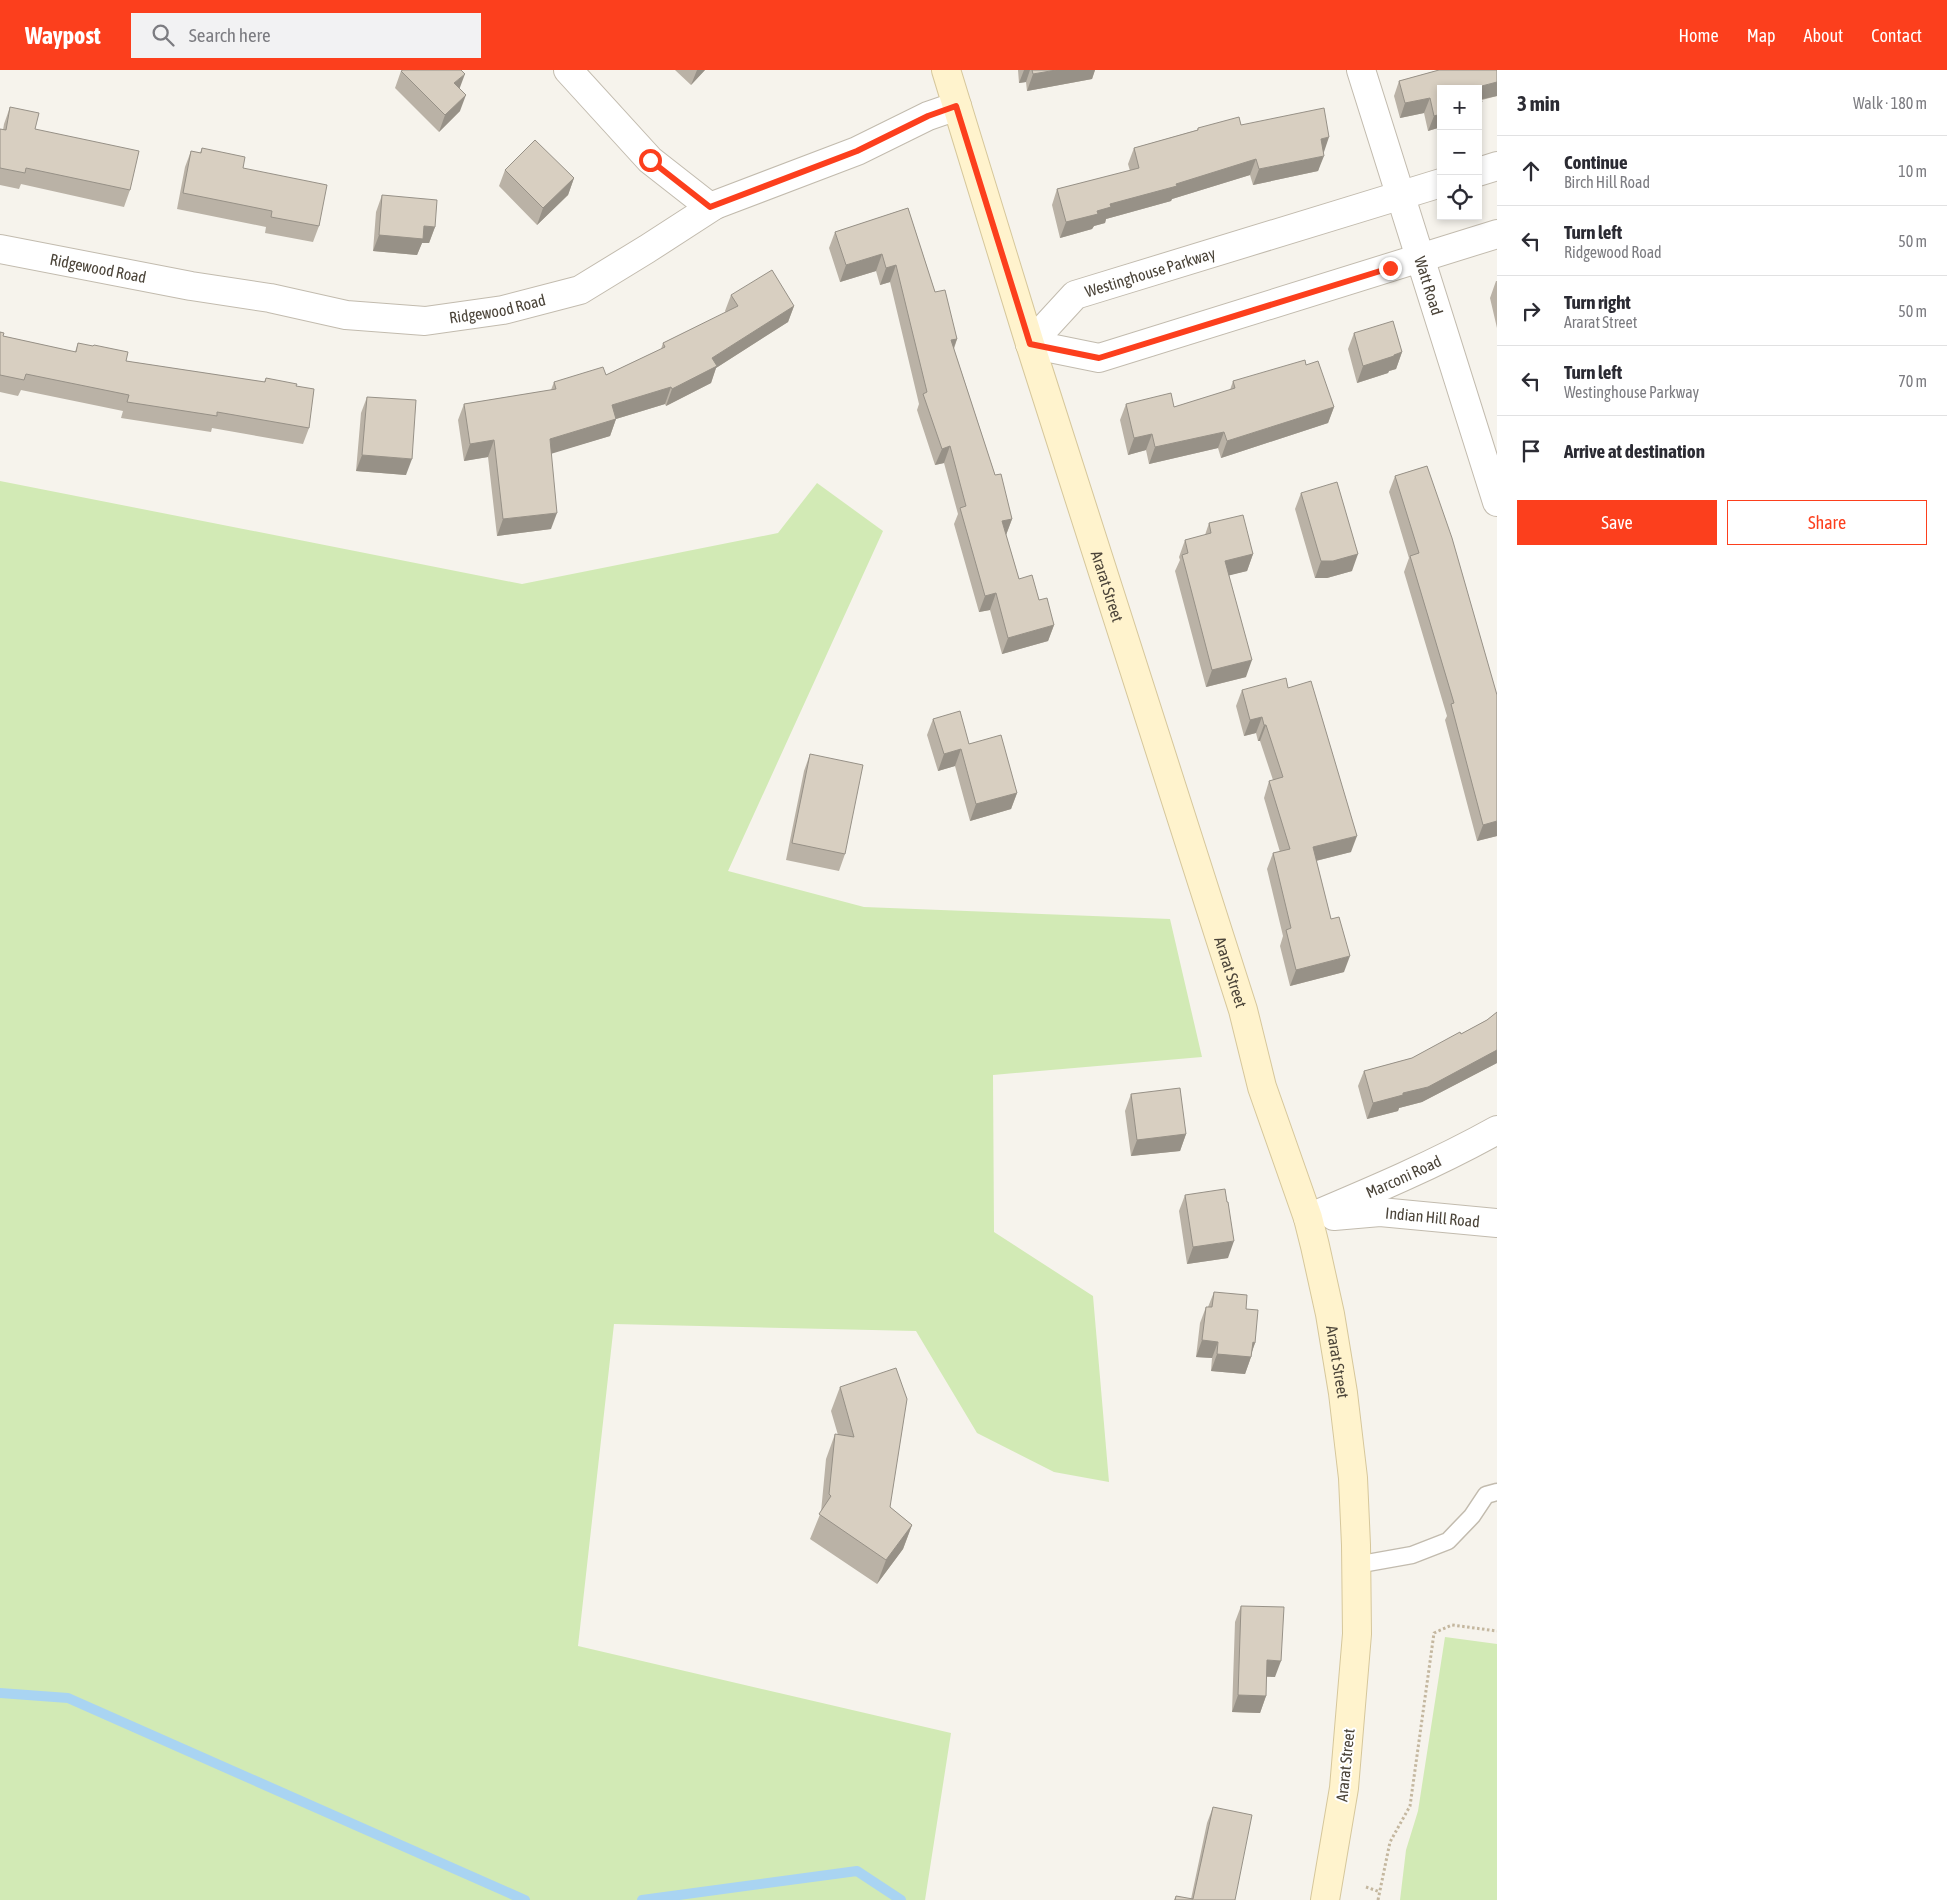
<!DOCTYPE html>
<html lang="en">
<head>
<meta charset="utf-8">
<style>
  :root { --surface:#fff; --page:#f2f2f3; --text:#2b2b33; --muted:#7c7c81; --line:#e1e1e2; --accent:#fc3f1d }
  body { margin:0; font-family:"Asap Condensed",sans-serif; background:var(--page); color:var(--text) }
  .controls { position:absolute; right:15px; top:15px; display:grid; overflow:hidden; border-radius:0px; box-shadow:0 2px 8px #0003 }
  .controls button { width:45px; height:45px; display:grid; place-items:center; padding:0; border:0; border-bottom:1px solid var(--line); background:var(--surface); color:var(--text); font:25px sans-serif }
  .stop { position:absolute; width:15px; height:15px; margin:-11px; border:4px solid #fc3f1d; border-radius:50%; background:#fff }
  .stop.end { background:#fc3f1d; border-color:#fff; box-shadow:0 1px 5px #0008 }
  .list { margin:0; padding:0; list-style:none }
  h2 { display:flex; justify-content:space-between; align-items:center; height:65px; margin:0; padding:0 20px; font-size:21px }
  h2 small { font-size:16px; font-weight:400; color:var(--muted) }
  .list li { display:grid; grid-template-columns:32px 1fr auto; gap:15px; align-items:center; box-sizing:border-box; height:70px; padding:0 20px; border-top:1px solid var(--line) }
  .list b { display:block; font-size:19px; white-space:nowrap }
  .list p { margin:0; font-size:16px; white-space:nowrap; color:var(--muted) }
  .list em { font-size:16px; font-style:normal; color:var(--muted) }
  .actions { display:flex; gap:10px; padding:15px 20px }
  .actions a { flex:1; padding:11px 0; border:1px solid var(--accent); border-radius:0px; text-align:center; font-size:18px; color:var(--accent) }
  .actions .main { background:var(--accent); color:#fff }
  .icon { flex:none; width:28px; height:28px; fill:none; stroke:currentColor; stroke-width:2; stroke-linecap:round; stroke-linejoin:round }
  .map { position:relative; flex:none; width:1497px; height:1830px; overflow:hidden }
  header { display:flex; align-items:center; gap:30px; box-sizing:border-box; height:70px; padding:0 25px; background:var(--accent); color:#fff }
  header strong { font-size:24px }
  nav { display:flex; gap:28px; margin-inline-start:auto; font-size:18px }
  .search { width:350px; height:45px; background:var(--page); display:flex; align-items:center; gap:12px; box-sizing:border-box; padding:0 18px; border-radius:0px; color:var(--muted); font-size:19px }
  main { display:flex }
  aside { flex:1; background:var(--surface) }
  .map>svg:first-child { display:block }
</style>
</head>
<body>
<header>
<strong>Waypost</strong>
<div class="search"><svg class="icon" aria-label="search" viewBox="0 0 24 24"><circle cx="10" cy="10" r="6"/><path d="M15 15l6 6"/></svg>Search here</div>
<nav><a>Home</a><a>Map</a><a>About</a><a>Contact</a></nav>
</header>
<main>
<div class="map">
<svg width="1497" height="1830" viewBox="0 0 1497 1830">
  <rect width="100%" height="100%" fill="#f6f3ec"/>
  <path fill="#d2eab5" d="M 0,411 L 522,514 L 778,463 L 817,413 L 883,461 L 728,801 L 864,837 L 1170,849 L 1202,987 L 993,1005 L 994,1162 L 1093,1226 L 1109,1412 L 1054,1402 L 977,1363 L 916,1261 L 614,1254 L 578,1576 L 951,1663 L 925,1830 L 0,1830 Z
    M 1445,1567 L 1497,1574 L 1497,1830 L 1400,1830 L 1406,1780 L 1418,1741 Z"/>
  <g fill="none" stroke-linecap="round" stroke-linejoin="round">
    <path stroke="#a9d4f2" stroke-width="10" d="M 0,1623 L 68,1628 L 525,1830
      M 642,1830 L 857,1801 L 901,1830"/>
    <g stroke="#c2bbae" stroke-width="19">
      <path id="service" d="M 1356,1495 L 1412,1485 L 1448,1471 L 1472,1446 L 1486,1425 L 1497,1422"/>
    </g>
    <g stroke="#c2bbae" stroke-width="30">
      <g id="minor">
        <path d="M 568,0 L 650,90 L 710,137 L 715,135"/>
        <path id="s1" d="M 1361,0 L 1497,432"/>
        <path d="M 1478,102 L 1497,96"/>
        <path id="s2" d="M 0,179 L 191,216 L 270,228 L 346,245 L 425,251 L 503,240 L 580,220 L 647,179 L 715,135 L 857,81 L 928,46 L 957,36"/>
        <path d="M 1030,274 L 1099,288 L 1497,164"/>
        <path id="s3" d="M 1030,274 L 1075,225 L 1441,113"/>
        <path id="s4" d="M 1334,1146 L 1380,1142 L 1497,1153"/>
        <path id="s5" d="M 1308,1148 C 1372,1121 1436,1094 1497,1060"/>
      </g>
    </g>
    <g stroke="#d6c79b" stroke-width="30">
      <g id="secondary">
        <path id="s6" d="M 946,0 L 1030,274 L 1243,940 L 1262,1017 L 1308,1148 L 1315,1176 L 1330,1244 L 1343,1323 L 1353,1408 L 1356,1475 L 1357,1564 L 1344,1718 L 1325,1830"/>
      </g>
    </g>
    <path stroke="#c4b79f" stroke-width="3" stroke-dasharray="2.5 2.5" stroke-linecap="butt" d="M 1366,1817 L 1380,1822
      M 1378,1830 L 1390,1772 L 1410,1736 L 1434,1563 L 1452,1555 L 1497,1561"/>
    <use href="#service" stroke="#fff" stroke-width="16"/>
    <use href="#minor" stroke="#fff" stroke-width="28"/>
    <use href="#secondary" stroke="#fff3cd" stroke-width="28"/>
  </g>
  <path fill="#bab2a6" d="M 675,0 L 705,0 L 691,15 Z
    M 1018,0 L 1095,0 L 1092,9 L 1027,21 L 1026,12 L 1019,13 Z
    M 1439,0 L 1497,0 L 1497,26 L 1482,30 L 1482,32 L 1478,44 L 1478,19 L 1441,19 L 1441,57 L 1428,61 L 1424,43 L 1400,48 L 1394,26 L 1399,11 Z
    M 401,1 L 459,18 L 460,41 L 439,62 L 395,18 Z
    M 10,37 L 35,59 L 130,120 L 124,137 L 21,114 L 19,119 L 0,115 L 0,59 L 3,60 L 4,54 Z
    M 1241,55 L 1324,82 L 1318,101 L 1253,115 L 1250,105 L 1172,129 L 1171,131 L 1106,149 L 1105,153 L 1094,156 L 1092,159 L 1060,168 L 1052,135 L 1057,119 L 1130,101 L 1128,94 L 1134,78 L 1197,60 L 1198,58 Z
    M 202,78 L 243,98 L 319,156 L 313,172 L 265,163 L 266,157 L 177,139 L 185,97 L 191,81 L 200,83 Z
    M 505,100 L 574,108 L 568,125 L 537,155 L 499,116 Z
    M 382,125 L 435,157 L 429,173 L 422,173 L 417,185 L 373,181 L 376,142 Z
    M 908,138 L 935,222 L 957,269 L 954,279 L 995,405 L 1012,449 L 1006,465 L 1019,509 L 1039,530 L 1054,555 L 1048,571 L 1002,584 L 990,540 L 979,542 L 954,454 L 958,444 L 944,393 L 935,395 L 917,340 L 919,334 L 890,212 L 880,215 L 876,201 L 840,212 L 829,178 L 835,162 Z
    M 1496,211 L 1497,211 L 1497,258 L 1490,228 Z
    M 731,225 L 794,236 L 788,252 L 716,298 L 711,313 L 666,336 L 665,334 L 616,349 L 610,366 L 551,383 L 551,459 L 497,466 L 488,387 L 464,391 L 458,350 L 464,334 L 551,320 L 554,312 L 606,305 L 661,279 L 663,273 L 726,243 L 725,241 Z
    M 0,262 L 3,266 L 75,282 L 78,273 L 126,291 L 264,312 L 266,308 L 296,316 L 309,358 L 303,374 L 212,358 L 211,362 L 121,348 L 123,341 L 21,320 L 18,326 L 0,322 Z
    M 1354,263 L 1402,282 L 1396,299 L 1389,301 L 1388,303 L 1357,313 L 1348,279 Z
    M 1306,295 L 1334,337 L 1328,353 L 1221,388 L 1218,378 L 1149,394 L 1146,380 L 1128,385 L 1120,350 L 1126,334 L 1174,337 L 1230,320 L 1233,311 Z
    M 367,327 L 406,405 L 356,401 L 361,343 Z
    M 1427,396 L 1497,766 L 1477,771 L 1445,650 L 1447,646 L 1404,502 L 1409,488 L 1389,422 L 1395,406 Z
    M 1301,423 L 1352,501 L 1327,508 L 1315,508 L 1295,439 Z
    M 1209,453 L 1253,484 L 1247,501 L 1229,505 L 1246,607 L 1206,617 L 1175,501 L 1180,490 L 1179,487 L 1185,470 L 1205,465 Z
    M 1288,618 L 1351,782 L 1316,791 L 1344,902 L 1290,916 L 1280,876 L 1283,866 L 1267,799 L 1273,783 L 1280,782 L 1264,728 L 1269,711 L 1273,710 L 1260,671 L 1258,671 L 1256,663 L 1244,666 L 1236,636 L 1242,620 Z
    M 933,649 L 969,674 L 1017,723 L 1011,739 L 970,751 L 955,696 L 938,701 L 927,665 Z
    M 810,684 L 845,784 L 839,801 L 786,790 L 804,701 Z
    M 1497,942 L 1497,993 L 1422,1032 L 1399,1038 L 1398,1041 L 1367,1049 L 1358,1016 L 1364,1001 L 1412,988 L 1461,964 L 1487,950 Z
    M 1131,1024 L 1186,1064 L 1180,1081 L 1131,1086 L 1125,1041 Z
    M 1185,1125 L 1228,1188 L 1187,1194 L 1179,1141 Z
    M 1214,1222 L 1246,1239 L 1255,1273 L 1252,1282 L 1251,1287 L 1245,1304 L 1211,1301 L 1212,1288 L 1196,1287 L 1200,1253 L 1206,1237 L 1208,1237 Z
    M 840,1317 L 890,1437 L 912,1455 L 903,1479 L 877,1514 L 810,1469 L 821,1442 L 826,1389 L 835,1364 L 838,1365 L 831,1341 Z
    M 1241,1536 L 1275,1607 L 1266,1607 L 1266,1626 L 1260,1643 L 1232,1642 L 1235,1552 Z
    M 1213,1737 L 1235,1830 L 1174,1830 L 1176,1826 L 1191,1829 L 1207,1753 Z"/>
  <path fill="#979187" d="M 697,0 L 705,0 L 691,15 Z
    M 1024,0 L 1030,0 L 1026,12 L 1019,13 Z
    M 1056,0 L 1095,0 L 1092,9 L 1027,21 L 1033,4 Z
    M 465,4 L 459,20 L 454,13 Z
    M 1497,12 L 1497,26 L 1478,30 L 1478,17 Z
    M 466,25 L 460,41 L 439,62 L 445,45 Z
    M 1430,28 L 1424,43 L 1400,48 L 1405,33 Z
    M 1482,32 L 1478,44 L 1478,33 Z
    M 1441,44 L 1441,57 L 1428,61 L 1434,46 Z
    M 1329,67 L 1324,82 L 1315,84 L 1321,69 Z
    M 1324,86 L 1318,101 L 1253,115 L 1259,99 Z
    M 1256,89 L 1250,105 L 1172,129 L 1171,131 L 1106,149 L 1105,153 L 1094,156 L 1092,159 L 1060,168 L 1066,152 L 1097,141 L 1110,134 Z
    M 574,108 L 568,125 L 537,155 L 543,138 Z
    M 424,156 L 435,157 L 429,173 L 422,173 L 417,185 L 373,181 L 379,165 Z
    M 882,184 L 876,201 L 840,212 L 846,195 Z
    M 896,195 L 890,212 L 880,215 L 886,198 Z
    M 794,236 L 788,252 L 716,298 L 711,313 L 666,336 L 672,319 L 712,288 Z
    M 957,269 L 951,285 L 951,270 Z
    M 1402,282 L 1396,299 L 1389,301 L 1388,303 L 1357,313 L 1363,296 Z
    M 671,317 L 665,334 L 606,352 L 612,335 Z
    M 1334,337 L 1328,353 L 1221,388 L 1227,371 Z
    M 616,349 L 610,366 L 544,386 L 550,369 Z
    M 1224,362 L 1218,378 L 1149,394 L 1155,377 Z
    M 1152,364 L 1146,380 L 1128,385 L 1134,368 Z
    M 494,370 L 488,387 L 464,391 L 470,374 Z
    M 950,376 L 944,393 L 935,395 L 942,379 Z
    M 362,385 L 412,389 L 406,405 L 356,401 Z
    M 557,443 L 551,459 L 497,466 L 503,449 Z
    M 1012,449 L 1006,465 L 1002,451 Z
    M 1253,484 L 1247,501 L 1219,508 L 1225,491 Z
    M 1358,484 L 1352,501 L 1327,508 L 1315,508 L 1321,491 Z
    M 996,523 L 990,540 L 979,542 L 985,526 Z
    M 1054,555 L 1048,571 L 1002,584 L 1008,568 Z
    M 1252,590 L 1246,607 L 1206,617 L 1212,600 Z
    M 1262,647 L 1256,663 L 1244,666 L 1250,650 Z
    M 1264,655 L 1266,655 L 1260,671 L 1258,671 Z
    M 961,679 L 955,696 L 938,701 L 944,684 Z
    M 1017,723 L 1011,739 L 970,751 L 976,734 Z
    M 1497,751 L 1497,766 L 1477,771 L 1483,755 Z
    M 1357,766 L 1351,782 L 1307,793 L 1313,777 Z
    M 1350,886 L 1344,902 L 1290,916 L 1296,900 Z
    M 1497,980 L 1497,993 L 1422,1032 L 1399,1038 L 1398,1041 L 1367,1049 L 1373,1033 L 1403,1023 Z
    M 1186,1064 L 1180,1081 L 1131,1086 L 1137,1070 Z
    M 1234,1171 L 1228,1188 L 1187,1194 L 1193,1177 Z
    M 1202,1270 L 1218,1272 L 1212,1288 L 1196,1287 Z
    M 1253,1272 L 1255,1273 L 1250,1287 L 1251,1287 L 1245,1304 L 1211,1301 L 1217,1284 Z
    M 912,1455 L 903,1479 L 877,1514 L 886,1490 Z
    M 1267,1590 L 1281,1591 L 1275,1607 L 1261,1606 Z
    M 1238,1625 L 1266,1626 L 1260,1643 L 1232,1642 Z"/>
  <path fill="#d8cfc1" stroke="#979187" d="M 403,0 L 461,0 L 465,4 L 454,13 L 466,25 L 445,45 L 401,1 Z
    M 1032,0 L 1056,0 L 1033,4 Z
    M 1439,0 L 1497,0 L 1497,12 L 1478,17 L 1482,32 L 1478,33 L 1478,19 L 1441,19 L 1441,44 L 1434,46 L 1430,28 L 1405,33 L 1399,11 Z
    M 10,37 L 39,43 L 35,59 L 139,81 L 130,120 L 26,98 L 25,103 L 0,98 L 0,59 L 6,60 Z
    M 1324,38 L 1329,67 L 1321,69 L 1324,86 L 1259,99 L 1256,89 L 1176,114 L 1177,116 L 1110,134 L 1111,137 L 1097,141 L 1098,144 L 1066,152 L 1057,119 L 1139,98 L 1134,78 L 1198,60 L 1198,58 L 1239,47 L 1241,55 Z
    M 535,70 L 574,108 L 543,138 L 505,100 Z
    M 202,78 L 245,87 L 243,98 L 327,115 L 319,156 L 271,147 L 272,141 L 183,123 L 191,81 L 201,83 Z
    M 382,125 L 437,130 L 435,157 L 424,156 L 423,169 L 379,165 Z
    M 908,138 L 935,222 L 945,220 L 957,269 L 951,270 L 995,405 L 1001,404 L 1012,449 L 1002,451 L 1019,509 L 1032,505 L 1039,530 L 1047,528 L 1054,555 L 1008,568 L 996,523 L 985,526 L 960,438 L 966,436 L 950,376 L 942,379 L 923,324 L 927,322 L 896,195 L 886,198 L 882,184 L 846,195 L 835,162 Z
    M 772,200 L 794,236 L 712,288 L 717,296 L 672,319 L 671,317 L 612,335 L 616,349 L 550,369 L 557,443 L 503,449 L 494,370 L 470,374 L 464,334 L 556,319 L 554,312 L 603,297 L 606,305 L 665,277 L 663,273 L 738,236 L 731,225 Z
    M 1393,251 L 1402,282 L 1394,285 L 1394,286 L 1363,296 L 1354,263 Z
    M 0,262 L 4,263 L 3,266 L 76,282 L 78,273 L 93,276 L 94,275 L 128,282 L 126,291 L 265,312 L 266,308 L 297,314 L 296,316 L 314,319 L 309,358 L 217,342 L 217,346 L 127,332 L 129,325 L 26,304 L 24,310 L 0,305 Z
    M 1305,290 L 1306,295 L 1318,291 L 1334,337 L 1227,371 L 1224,362 L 1155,377 L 1152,364 L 1134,368 L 1126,334 L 1171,323 L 1174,337 L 1235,318 L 1233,311 Z
    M 367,327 L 416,330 L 412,389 L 362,385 Z
    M 1427,396 L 1452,468 L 1497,625 L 1497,751 L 1483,755 L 1451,634 L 1454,633 L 1410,486 L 1419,483 L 1395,406 Z
    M 1337,412 L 1358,484 L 1333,491 L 1321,491 L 1301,423 Z
    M 1243,445 L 1253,484 L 1225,491 L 1252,590 L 1212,600 L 1182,485 L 1188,483 L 1185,470 L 1211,463 L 1209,453 Z
    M 1286,608 L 1288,618 L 1311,611 L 1357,766 L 1313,777 L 1331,849 L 1339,847 L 1350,886 L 1296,900 L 1286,860 L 1291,858 L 1273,783 L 1290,779 L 1269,711 L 1283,707 L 1266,655 L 1264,655 L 1262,647 L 1250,650 L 1242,620 Z
    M 960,641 L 969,674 L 1001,665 L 1017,723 L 976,734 L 961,679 L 944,684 L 933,649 Z
    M 810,684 L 863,695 L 845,784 L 792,773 Z
    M 1497,942 L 1497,980 L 1428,1017 L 1403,1023 L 1403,1025 L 1373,1033 L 1364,1001 L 1412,988 L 1460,962 L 1461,964 L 1487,950 Z
    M 1180,1018 L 1186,1064 L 1137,1070 L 1131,1024 Z
    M 1225,1119 L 1227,1132 L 1228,1132 L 1234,1171 L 1193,1177 L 1185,1125 Z
    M 1214,1222 L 1247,1225 L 1246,1239 L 1258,1240 L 1255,1273 L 1253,1272 L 1251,1287 L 1217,1284 L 1218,1272 L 1202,1270 L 1206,1237 L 1212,1237 Z
    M 896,1298 L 907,1329 L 890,1437 L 912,1455 L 886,1490 L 819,1444 L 831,1426 L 829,1424 L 835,1364 L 854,1367 L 840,1317 Z
    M 1241,1536 L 1284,1537 L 1281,1591 L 1267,1590 L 1266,1626 L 1238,1625 Z
    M 1213,1737 L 1252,1745 L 1235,1830 L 1175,1830 L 1176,1826 L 1193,1829 Z"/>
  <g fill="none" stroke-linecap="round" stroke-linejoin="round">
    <path stroke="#fc3f1d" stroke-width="6" d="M 650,90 L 710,137 L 857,81 L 928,46 L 956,36 L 1030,274 L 1099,288 L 1390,198"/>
  </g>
  <g text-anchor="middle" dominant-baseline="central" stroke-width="4" stroke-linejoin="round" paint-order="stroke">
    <g font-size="16" fill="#4b4439" stroke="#fff">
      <text stroke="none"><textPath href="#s2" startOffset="100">Ridgewood Road</textPath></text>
      <text stroke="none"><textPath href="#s3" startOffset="145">Westinghouse Parkway</textPath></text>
      <text stroke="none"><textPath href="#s1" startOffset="226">Watt Road</textPath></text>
      <text stroke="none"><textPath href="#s2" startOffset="505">Ridgewood Road</textPath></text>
      <text stroke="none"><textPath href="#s6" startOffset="541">Ararat Street</textPath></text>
      <text stroke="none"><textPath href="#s6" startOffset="946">Ararat Street</textPath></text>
      <text stroke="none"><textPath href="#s5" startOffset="104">Marconi Road</textPath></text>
      <text stroke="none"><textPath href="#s4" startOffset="99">Indian Hill Road</textPath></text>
      <text stroke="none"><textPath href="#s6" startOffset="1351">Ararat Street</textPath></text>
      <text transform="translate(1345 1695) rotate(-84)">Ararat Street</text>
    </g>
  </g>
</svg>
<div class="controls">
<button>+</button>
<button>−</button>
<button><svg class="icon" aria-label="locate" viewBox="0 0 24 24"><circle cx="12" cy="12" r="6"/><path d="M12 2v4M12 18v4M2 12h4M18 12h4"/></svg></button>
</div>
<div class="stop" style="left:650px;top:90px"></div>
<div class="stop end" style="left:1390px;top:198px"></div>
</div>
<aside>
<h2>3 min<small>Walk · 180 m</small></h2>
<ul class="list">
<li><svg class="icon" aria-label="ahead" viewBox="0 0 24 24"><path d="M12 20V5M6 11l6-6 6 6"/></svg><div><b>Continue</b><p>Birch Hill Road</p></div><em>10 m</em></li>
<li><svg class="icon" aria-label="left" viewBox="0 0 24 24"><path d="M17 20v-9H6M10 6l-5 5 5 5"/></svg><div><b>Turn left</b><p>Ridgewood Road</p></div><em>50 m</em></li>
<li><svg class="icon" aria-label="right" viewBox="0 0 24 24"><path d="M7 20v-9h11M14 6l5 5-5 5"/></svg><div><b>Turn right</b><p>Ararat Street</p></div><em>50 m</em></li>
<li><svg class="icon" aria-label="left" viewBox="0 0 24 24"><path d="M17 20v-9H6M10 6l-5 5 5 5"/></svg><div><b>Turn left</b><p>Westinghouse Parkway</p></div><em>70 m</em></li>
<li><svg class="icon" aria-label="arrive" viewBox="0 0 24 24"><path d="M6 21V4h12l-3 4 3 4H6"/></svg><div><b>Arrive at destination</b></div></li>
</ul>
<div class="actions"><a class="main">Save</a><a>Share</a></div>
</aside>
</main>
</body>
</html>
